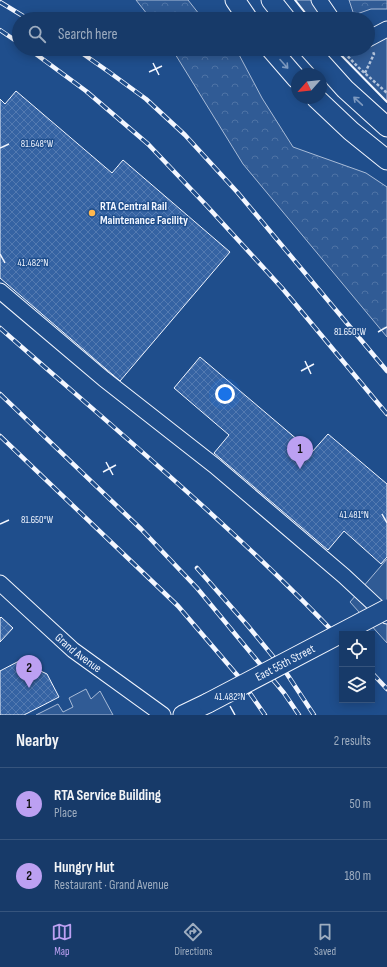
<!DOCTYPE html>
<html lang="en">
<head>
<meta charset="utf-8">
<style>
  :root { --surface:#173a69; --page:#20416f; --text:#f1f3f6; --muted:#9eadc0; --line:#36547d; --accent:#bca0f2 }
  body { margin:0; font-family:"Sofia Sans Condensed",sans-serif; background:var(--page); color:var(--text) }
  .controls { position:absolute; right:12px; bottom:12px; display:grid; overflow:hidden; border-radius:0px; box-shadow:0 2px 10px #0003 }
  .controls button { width:36px; height:36px; display:grid; place-items:center; padding:0; border:0; border-bottom:1px solid var(--line); background:var(--surface); color:var(--text); font:20px sans-serif }
  .compass { position:absolute; left:291px; top:68px; width:36px; height:36px; border-radius:50%; background:var(--surface); box-shadow:0 2px 10px #0003; rotate:243deg }
  .you { position:absolute; left:225px; top:394px; width:14px; height:14px; margin:-10px; border:3px solid #fff; border-radius:50%; background:#1a73e8; box-shadow:0 0 0 6px #1a73e833 }
  .badge { display:grid; place-items:center; width:26px; height:26px; border-radius:50%; background:var(--accent); color:#111; font-size:13px; font-weight:700 }
  .pin { position:absolute; translate:-50% -33px; filter:drop-shadow(0 1px 2px #0008) }
  .pin::after { content:''; position:absolute; top:21px; width:14px; height:12px; background:inherit; clip-path:polygon(0 0,100% 0,50% 100%) }
  .list { margin:0; padding:0; list-style:none }
  h2 { display:flex; justify-content:space-between; align-items:center; height:52px; margin:0; padding:0 16px; font-size:17px }
  h2 small { font-size:13px; font-weight:400; color:var(--muted) }
  .list li { display:grid; grid-template-columns:26px 1fr auto; gap:12px; align-items:center; box-sizing:border-box; height:72px; padding:0 16px; border-top:1px solid var(--line) }
  .list b { display:block; font-size:15px; white-space:nowrap }
  .list p { margin:0; font-size:13px; white-space:nowrap; color:var(--muted) }
  .list em { font-size:13px; font-style:normal; color:var(--muted) }
  .icon { flex:none; width:22px; height:22px; fill:none; stroke:currentColor; stroke-width:2; stroke-linecap:round; stroke-linejoin:round }
  .map { position:relative; flex:none; width:387px; height:715px; overflow:hidden }
  .search { position:absolute; background:var(--surface); box-shadow:0 2px 10px #0003; left:12px; right:12px; top:12px; height:44px; display:flex; align-items:center; gap:10px; box-sizing:border-box; padding:0 14px; border-radius:22px; color:var(--muted); font-size:15px }
  .sheet { height:196px; background:var(--surface) }
  nav { display:flex; justify-content:space-around; align-items:center; box-sizing:border-box; height:56px; border-top:1px solid var(--line); background:var(--surface); font-size:11px; color:var(--muted) }
  nav a { display:grid; justify-items:center; gap:2px }
  nav .on { color:var(--accent) }
  .map>svg:first-child { display:block }
</style>
</head>
<body>
<div class="map">
<svg width="387" height="715" viewBox="0 0 387 715">
  <defs>
    <pattern id="forest-crowns" width="20" height="18" patternUnits="userSpaceOnUse"><rect width="20" height="18" fill="#305b95"/><path d="M2 6a3 3 0 1 1 6 0M12 15a3 3 0 1 1 6 0" fill="none" stroke="#4e73a5"/></pattern>
    <pattern id="building-cross-hatch" width="8" height="8" patternUnits="userSpaceOnUse"><rect width="8" height="8" fill="#3563a3"/><path d="M0 0l8 8M0 8l8-8" fill="none" stroke="#537ab1"/></pattern>
  </defs>
  <rect width="100%" height="100%" fill="#1f4e8c"/>
  <path fill="#305b95" stroke="#a8bbd7" d="M 295,0 L 319,0 L 332,19 L 310,19 Z
    M 387,29 L 387,102 L 335,49 L 368,49 L 368,39 Z
    M 387,559 L 387,643 L 350,602 Z
    M 86,689 L 91,699 L 100,691 L 113,715 L 36,715 L 58,704 L 63,712 L 73,707 L 69,698 Z"/>
  <path fill="url(#forest-crowns)" stroke="#a8bbd7" d="M 136,0 L 188,0 L 203,19 L 151,19 Z
    M 349,0 L 387,0 L 387,9 L 371,9 L 354,15 Z
    M 172,49 L 236,49 L 262,98 L 293,147 L 366,173 L 387,187 L 387,337 L 243,164 Z"/>
  <path fill="url(#building-cross-hatch)" stroke="#f2f6ff" d="M 16,91 L 112,173 L 123,160 L 230,252 L 120,381 L 0,278 L 0,99 L 5,104 Z
    M 200,357 L 312,452 L 328,434 L 387,484 L 387,557 L 381,564 L 344,531 L 328,550 L 214,453 L 229,435 L 174,388 Z
    M 1,617 L 13,628 L 0,642 L 0,618 Z
    M 19,661 L 47,674 L 59,697 L 24,715 L 0,715 L 0,671 Z"/>
  <g fill="none" stroke-linecap="round" stroke-linejoin="round">
    <g stroke="#f2f6ff" stroke-width="17">
      <g id="minor">
        <path d="M 319,0 L 332,19"/>
        <path d="M 368,39 L 387,29"/>
        <path d="M 0,291 L 104,379 L 215,466 L 344,576 L 387,616"/>
        <path id="s1" d="M 0,583 L 73,650 L 163,715"/>
      </g>
    </g>
    <g stroke="#f2f6ff" stroke-width="21">
      <path id="major" d="M 235,0 L 248,19
        M 271,0 L 286,19
        M 271,49 L 297,79
        M 309,49 L 345,89 L 387,127
        M 316,98 L 351,131 L 387,160
        M 183,715 L 208,703"/>
    </g>
    <path stroke="#b3c4dc" stroke-width="2.5" stroke-dasharray="3 2" stroke-linecap="butt" d="M 341,49 L 358,67 L 387,93
      M 365,73 L 374,54 L 373,52"/>
    <use href="#minor" stroke="#1f4e8c" stroke-width="15"/>
    <use href="#major" stroke="#1f4e8c" stroke-width="19"/>
    <g stroke="#f2f6ff" stroke-width="4.5">
      <path id="rail" d="M 0,2 L 28,19
        M 0,30 L 19,43
        M 29,49 L 86,91 L 148,144 L 206,205 L 282,288 L 387,414
        M 76,49 L 109,72 L 146,99 L 185,135 L 238,193 L 387,371
        M 0,328 C 116,430 236,529 342,641
        M 0,394 L 141,529 L 197,588 L 284,693 L 299,715
        M 0,436 L 178,606 L 238,676 L 265,715
        M 197,568 L 248,626 L 285,671 L 314,715
        M 372,673 L 387,689"/>
    </g>
    <use href="#rail" stroke="#1f4e8c" stroke-width="3" stroke-dasharray="9" stroke-linecap="butt"/>
    <g stroke="#f2f6ff" stroke-width="21" stroke-linecap="butt">
      <g id="major-bridge">
        <path id="s2" d="M 208,703 L 387,609"/>
      </g>
    </g>
    <use href="#major-bridge" stroke="#1f4e8c" stroke-width="19"/>
    <path stroke="#f2f6ff" stroke-width="2" d="M 295,0 L 310,19
      M 335,49 L 387,102"/>
  </g>
  <defs><path id="oneway-shaft" d="M-6 0H5M1.5-3L5.5 0L1.5 3" fill="none" stroke-width="1.6" stroke-linecap="round" stroke-linejoin="round"/></defs>
  <g stroke="#7e9ac0">
    <use href="#oneway-shaft" transform="translate(284 64) rotate(48)"/>
    <use href="#oneway-shaft" transform="translate(358 101) rotate(-137)"/>
  </g>
  <path fill="none" stroke="#f2f6ff" stroke-width="1.5" d="M 153,63 L 159,75M 149,72 L 162,66M 0,148 L 9,144M 0,254 L 5,263M 378,332 L 387,327M 305,361 L 311,374M 301,371 L 314,364M 106,462 L 113,475M 103,472 L 116,465M 382,514 L 387,523M 0,524 L 9,520M 230,706 L 235,715"/>
  <circle fill="#ffb74d" stroke="#1f4e8c" stroke-width="1.5" cx="92" cy="213" r="4"/>
  <g text-anchor="middle" dominant-baseline="central" stroke-width="3" stroke-linejoin="round" paint-order="stroke">
    <g font-size="12" font-weight="bold" fill="#f2f6ff" stroke="#1f4e8c" text-anchor="start">
      <text x="100" y="206">RTA Central Rail<tspan x="100" dy="14">Maintenance Facility</tspan></text>
    </g>
    <g font-size="12" fill="#f2f6ff" stroke="#1f4e8c">
      <text stroke="none"><textPath href="#s1" startOffset="105">Grand Avenue</textPath></text>
      <text stroke="none"><textPath href="#s2" startOffset="87">East 55th Street</textPath></text>
    </g>
  </g>
  <g font-size="10" text-anchor="middle" fill="#f2f6ff" stroke="#1f4e8c" stroke-width="3" stroke-linejoin="round" paint-order="stroke">
    <text x="37" y="147">81.648°W</text>
    <text x="33" y="266">41.482°N</text>
    <text x="350" y="335">81.650°W</text>
    <text x="354" y="518">41.481°N</text>
    <text x="37" y="523">81.650°W</text>
    <text x="230" y="700">41.482°N</text>
  </g>
</svg>
<div class="controls">
<button><svg class="icon" aria-label="locate" viewBox="0 0 24 24"><circle cx="12" cy="12" r="6"/><path d="M12 2v4M12 18v4M2 12h4M18 12h4"/></svg></button>
<button><svg class="icon" aria-label="layers" viewBox="0 0 24 24"><path d="M12 4l9 5-9 5-9-5zM3 14l9 5 9-5"/></svg></button>
</div>
<svg class="compass" viewBox="-18 -18 36 36"><path d="M0-13l5 13h-10z" fill="#e53935"/><path d="M0 13l5-13h-10z" fill="#9eadc0"/></svg>
<div class="you"></div>
<div class="pin badge" style="left:300px;top:469px">1</div>
<div class="pin badge" style="left:29px;top:688px">2</div>
<div class="search"><svg class="icon" aria-label="search" viewBox="0 0 24 24"><circle cx="10" cy="10" r="6"/><path d="M15 15l6 6"/></svg>Search here</div>
</div>
<section class="sheet">
<h2>Nearby<small>2 results</small></h2>
<ul class="list">
<li><span class="badge">1</span><div><b>RTA Service Building</b><p>Place</p></div><em>50 m</em></li>
<li><span class="badge">2</span><div><b>Hungry Hut</b><p>Restaurant · Grand Avenue</p></div><em>180 m</em></li>
</ul>
</section>
<nav>
<a class="on"><svg class="icon" aria-label="map" viewBox="0 0 24 24"><path d="M3 6l6-2 6 2 6-2v14l-6 2-6-2-6 2zM9 4v14M15 6v14"/></svg>Map</a>
<a><svg class="icon" aria-label="directions" viewBox="0 0 24 24"><path d="M12 3l9 9-9 9-9-9zM9 14v-3h6M13 9l2 2-2 2"/></svg>Directions</a>
<a><svg class="icon" aria-label="saved" viewBox="0 0 24 24"><path d="M7 4h10v16l-5-4-5 4z"/></svg>Saved</a>
</nav>
</body>
</html>
